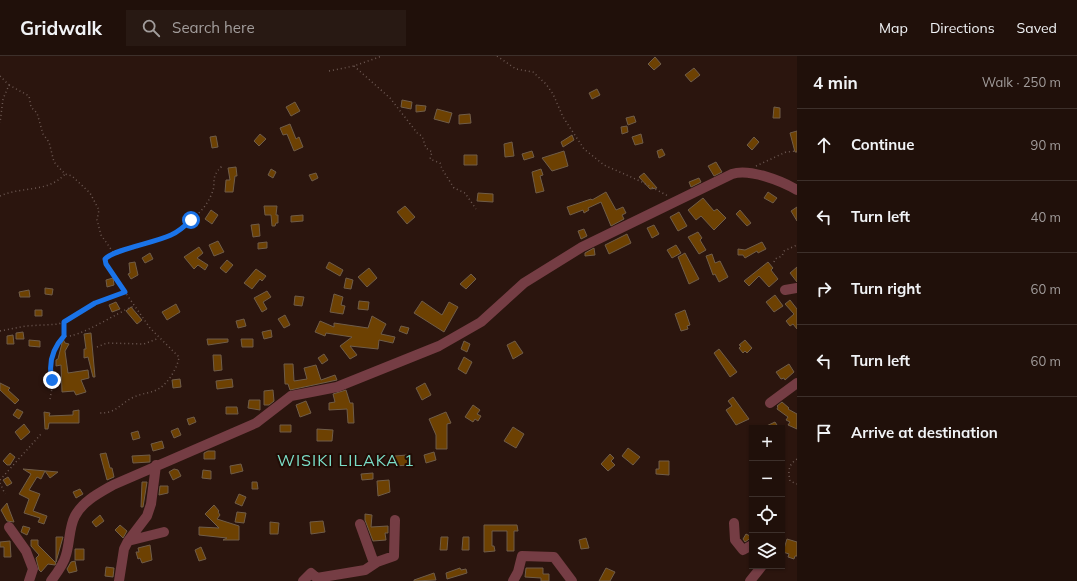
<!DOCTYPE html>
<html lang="en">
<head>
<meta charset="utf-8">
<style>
  :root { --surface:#20100a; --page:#281913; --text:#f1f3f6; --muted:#a29d9c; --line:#3d302b }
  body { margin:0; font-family:Mulish,sans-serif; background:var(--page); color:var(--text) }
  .controls { position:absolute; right:12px; bottom:12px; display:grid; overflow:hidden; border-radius:0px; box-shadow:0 1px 3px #0004 }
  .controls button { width:36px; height:36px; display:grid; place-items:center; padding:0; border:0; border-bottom:1px solid var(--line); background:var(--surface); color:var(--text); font:20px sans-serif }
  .stop { position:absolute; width:12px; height:12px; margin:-9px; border:3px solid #1a73e8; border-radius:50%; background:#fff }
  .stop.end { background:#1a73e8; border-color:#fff; box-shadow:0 1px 4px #0008 }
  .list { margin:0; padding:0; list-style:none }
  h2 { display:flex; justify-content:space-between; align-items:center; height:52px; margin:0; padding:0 16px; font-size:17px }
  h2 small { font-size:13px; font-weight:400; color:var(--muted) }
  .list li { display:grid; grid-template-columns:26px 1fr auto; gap:12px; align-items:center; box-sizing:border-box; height:72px; padding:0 16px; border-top:1px solid var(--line) }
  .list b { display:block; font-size:15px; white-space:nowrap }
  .list em { font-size:13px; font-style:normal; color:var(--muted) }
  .icon { flex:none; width:22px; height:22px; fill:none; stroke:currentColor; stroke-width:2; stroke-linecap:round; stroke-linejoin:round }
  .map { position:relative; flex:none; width:797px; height:525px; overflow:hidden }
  header { display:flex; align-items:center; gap:24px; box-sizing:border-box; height:56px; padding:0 20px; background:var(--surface); border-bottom:1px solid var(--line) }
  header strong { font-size:19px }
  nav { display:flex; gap:22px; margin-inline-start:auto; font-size:14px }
  .search { width:280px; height:36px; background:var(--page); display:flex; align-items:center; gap:10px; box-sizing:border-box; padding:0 14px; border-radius:0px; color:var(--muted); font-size:15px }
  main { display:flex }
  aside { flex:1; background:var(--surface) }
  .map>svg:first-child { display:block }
</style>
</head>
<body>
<header>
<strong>Gridwalk</strong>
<div class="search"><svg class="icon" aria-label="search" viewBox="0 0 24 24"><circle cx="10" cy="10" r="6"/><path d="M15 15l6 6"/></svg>Search here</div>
<nav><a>Map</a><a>Directions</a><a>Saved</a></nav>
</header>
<main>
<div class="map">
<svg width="797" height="525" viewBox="0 0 797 525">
  <rect width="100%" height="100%" fill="#2b150e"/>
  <path fill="#6d4102" stroke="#705d49" d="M 655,1 L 661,8 L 654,14 L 648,8 Z
    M 694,12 L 700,19 L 691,26 L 685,19 Z
    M 597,33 L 600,39 L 592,43 L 589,37 Z
    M 402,44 L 412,46 L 411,53 L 401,51 Z
    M 295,46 L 300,55 L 291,60 L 286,51 Z
    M 416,49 L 426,50 L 425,55 L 416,56 Z
    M 774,51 L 780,52 L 780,62 L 773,62 Z
    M 437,53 L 452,57 L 449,67 L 434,63 Z
    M 470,58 L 471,67 L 459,68 L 459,59 Z
    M 634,60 L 636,66 L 628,69 L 626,62 Z
    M 290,68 L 296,83 L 299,81 L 303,91 L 294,95 L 287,78 L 283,79 L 280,72 Z
    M 627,70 L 628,76 L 622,78 L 621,71 Z
    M 797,75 L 797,96 L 795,96 L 790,77 Z
    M 260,78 L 266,83 L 259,90 L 254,85 Z
    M 641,78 L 643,87 L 635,89 L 632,81 Z
    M 572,79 L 574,84 L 563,91 L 561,86 Z
    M 216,80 L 218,91 L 212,92 L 210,81 Z
    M 754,81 L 759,86 L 752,94 L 747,89 Z
    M 512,86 L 514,100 L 505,101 L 504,88 Z
    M 662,93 L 665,99 L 659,102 L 657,95 Z
    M 532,95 L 534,101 L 524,104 L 522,98 Z
    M 564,95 L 568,110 L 552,115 L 542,102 Z
    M 464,99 L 477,99 L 477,109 L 464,109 Z
    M 716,106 L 722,116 L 714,120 L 708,110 Z
    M 236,111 L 237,120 L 235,120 L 233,136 L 225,136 L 226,124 L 230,124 L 228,112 Z
    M 271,113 L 276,116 L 273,122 L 268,119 Z
    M 541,113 L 543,119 L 540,120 L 544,135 L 536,137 L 532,116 Z
    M 316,117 L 318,122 L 312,125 L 309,119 Z
    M 644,117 L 657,132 L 650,133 L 639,121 Z
    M 699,122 L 701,126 L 691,131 L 689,126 Z
    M 606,136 L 616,154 L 623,151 L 626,157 L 622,159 L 624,163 L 611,170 L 601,146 L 588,152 L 589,154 L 584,157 L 583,154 L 570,159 L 567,151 L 591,143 L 592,144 Z
    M 768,136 L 777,142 L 773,147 L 764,142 Z
    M 478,137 L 493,138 L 493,146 L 477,145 Z
    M 703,142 L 714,155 L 717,153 L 726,162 L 714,174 L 701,160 L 696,164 L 688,154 Z
    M 264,150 L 277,150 L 276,159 L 278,159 L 278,167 L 276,167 L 275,170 L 272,170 L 271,159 L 265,159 Z
    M 405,150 L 415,161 L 407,168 L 397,156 Z
    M 797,151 L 797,165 L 791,155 Z
    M 211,154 L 218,159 L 212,168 L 205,163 Z
    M 740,154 L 751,167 L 747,170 L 736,158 Z
    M 679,156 L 687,170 L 678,175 L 670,161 Z
    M 303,159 L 303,165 L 291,166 L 291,160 Z
    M 259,168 L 260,180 L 253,181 L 251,169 Z
    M 654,169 L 659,178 L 652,182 L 647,172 Z
    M 584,173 L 587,180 L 581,183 L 578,175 Z
    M 698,176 L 702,182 L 700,184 L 706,194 L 699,198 L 688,181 Z
    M 627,178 L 631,187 L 609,198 L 605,189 Z
    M 218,185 L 224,196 L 214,200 L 209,189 Z
    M 267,186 L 267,192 L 258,193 L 258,187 Z
    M 762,186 L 766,193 L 758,197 L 757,195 L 745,202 L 743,199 L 738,199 L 738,193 L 745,194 Z
    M 676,189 L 681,197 L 672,202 L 667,194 Z
    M 199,191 L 203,197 L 197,202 L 208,209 L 205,214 L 198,209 L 194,213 L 184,201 Z
    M 594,192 L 595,199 L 585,200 L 585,197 Z
    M 150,197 L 153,203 L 145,207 L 142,202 Z
    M 685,197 L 699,223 L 689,228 L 678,201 Z
    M 712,198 L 715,207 L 720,205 L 728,221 L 719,226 L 715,218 L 713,219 L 706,200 Z
    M 227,204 L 233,209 L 226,217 L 220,212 Z
    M 135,206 L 138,219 L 131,223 L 128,218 L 130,217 L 129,207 Z
    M 329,206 L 343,214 L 340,220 L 326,212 Z
    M 768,206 L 773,212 L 771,214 L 778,223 L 769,231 L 759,220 L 749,230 L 744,225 Z
    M 797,211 L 797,226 L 790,217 Z
    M 369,212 L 377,222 L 367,231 L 358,221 Z
    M 256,213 L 266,220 L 262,225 L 260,223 L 252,233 L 244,227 Z
    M 471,218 L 476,223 L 466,233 L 460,228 Z
    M 113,222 L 114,229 L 107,231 L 106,224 Z
    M 346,222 L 353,224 L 351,233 L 344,232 Z
    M 45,232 L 53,233 L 52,239 L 45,238 Z
    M 29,234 L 30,241 L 20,241 L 19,236 Z
    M 267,235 L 271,241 L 263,246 L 267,253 L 262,256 L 254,242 Z
    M 334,238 L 343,241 L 341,249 L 345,250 L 343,258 L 330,256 Z
    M 775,239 L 783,250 L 774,256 L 766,246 Z
    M 295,240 L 304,241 L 302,250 L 294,249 Z
    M 790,244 L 797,253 L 797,273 L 793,268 L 790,270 L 786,265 L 794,258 L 785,248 Z
    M 359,245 L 369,246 L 368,254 L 358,253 Z
    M 422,245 L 442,259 L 449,246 L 458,251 L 444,276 L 414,257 Z
    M 116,246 L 120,253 L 112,256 L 109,249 Z
    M 176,248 L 180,256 L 167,264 L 162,256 Z
    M 131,251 L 142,264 L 137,268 L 126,255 Z
    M 35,254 L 42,254 L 42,260 L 35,260 Z
    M 685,254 L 690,269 L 687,270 L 688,273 L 681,275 L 675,258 Z
    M 285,259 L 290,269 L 284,272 L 278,263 Z
    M 372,260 L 386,268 L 381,278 L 395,281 L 393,287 L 379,284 L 378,293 L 350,290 L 357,299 L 350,303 L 340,290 L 352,281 L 326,277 L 325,280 L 315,276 L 320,265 L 334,271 L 334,267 L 368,272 Z
    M 244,263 L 246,270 L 238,272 L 236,265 Z
    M 401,270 L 409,272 L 407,278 L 399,275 Z
    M 271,274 L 272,281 L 264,283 L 262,276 Z
    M 23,276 L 24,283 L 16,283 L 16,277 Z
    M 91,277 L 95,321 L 93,321 L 88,301 L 84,302 L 84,293 L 86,293 L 84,278 Z
    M 13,279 L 14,288 L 7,288 L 7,280 Z
    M 63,283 L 65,287 L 69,288 L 65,295 L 68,317 L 88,314 L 89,322 L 81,324 L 86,336 L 76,339 L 74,335 L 62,336 L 61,309 L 56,310 L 56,304 L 58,303 Z
    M 207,283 L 228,283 L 228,286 L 208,289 Z
    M 241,283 L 253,283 L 253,291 L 242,291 Z
    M 29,284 L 40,285 L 40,291 L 29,290 Z
    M 745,284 L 752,292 L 747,297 L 745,295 L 743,297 L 739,292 L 741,290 L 739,289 Z
    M 464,285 L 470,288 L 467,296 L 461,293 Z
    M 515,285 L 523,297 L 513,303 L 507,289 Z
    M 719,293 L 737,316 L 730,321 L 714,297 Z
    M 324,298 L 328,304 L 322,308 L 318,302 Z
    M 213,299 L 221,299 L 222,314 L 214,315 Z
    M 464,301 L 472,306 L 466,318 L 458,313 Z
    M 284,308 L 293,308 L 294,325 L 307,323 L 304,312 L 316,309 L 321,324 L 335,319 L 337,324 L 290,334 L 288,328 L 285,328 Z
    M 789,308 L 794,316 L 785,324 L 784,322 L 781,323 L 776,316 Z
    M 180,323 L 181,331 L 173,332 L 172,324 Z
    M 232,323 L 233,331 L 217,333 L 216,325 Z
    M 0,327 L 10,332 L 8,334 L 19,344 L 15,348 L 0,334 Z
    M 425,327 L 431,339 L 422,344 L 416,332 Z
    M 273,334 L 274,345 L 269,349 L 264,349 L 264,335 Z
    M 346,334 L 350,347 L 353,347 L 354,367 L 348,367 L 347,353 L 329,354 L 329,347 L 335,346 L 333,338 Z
    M 733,341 L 749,363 L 736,369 L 726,354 L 732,350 L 728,345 Z
    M 249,344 L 260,344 L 260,354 L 248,352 Z
    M 306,345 L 311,357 L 300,361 L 296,349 Z
    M 782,346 L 789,352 L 788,353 L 797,358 L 797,373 L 788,369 L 790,366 L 786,364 L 788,361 L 777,353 L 778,351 L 777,350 Z
    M 473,349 L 480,354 L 477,358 L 481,360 L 478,365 L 475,363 L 473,366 L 465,361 Z
    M 226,351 L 237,351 L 238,358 L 226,358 Z
    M 17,353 L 23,356 L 19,363 L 13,359 Z
    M 79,354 L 79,367 L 49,367 L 48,373 L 45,373 L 44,356 L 50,357 L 49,360 L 73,359 L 73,355 Z
    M 446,356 L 451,367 L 447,368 L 447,393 L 436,393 L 436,379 L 429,363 Z
    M 194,361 L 196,366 L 189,369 L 187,363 Z
    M 775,366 L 779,372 L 762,372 Z
    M 24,368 L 30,376 L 21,384 L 15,376 Z
    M 280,369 L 291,369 L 291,376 L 280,376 Z
    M 513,371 L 524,378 L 516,392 L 504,385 Z
    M 178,372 L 181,379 L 174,382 L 171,375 Z
    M 317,373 L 333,374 L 332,385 L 317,385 Z
    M 138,375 L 140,382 L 133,384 L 131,377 Z
    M 162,385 L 164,392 L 153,395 L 151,388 Z
    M 628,392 L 640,401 L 633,409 L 622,400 Z
    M 208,395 L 215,395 L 215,403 L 204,403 L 204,397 Z
    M 434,396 L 436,404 L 426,407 L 424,399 Z
    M 10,397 L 15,401 L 10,409 L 7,409 L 3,405 Z
    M 106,397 L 110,412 L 112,412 L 114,421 L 107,424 L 100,398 Z
    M 610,398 L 614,402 L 611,405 L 615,409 L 608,415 L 601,408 Z
    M 150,399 L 150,406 L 133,407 L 132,400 Z
    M 407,399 L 408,409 L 395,410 L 395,400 Z
    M 659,405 L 669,405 L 669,419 L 656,418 L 656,413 L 659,413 Z
    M 241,408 L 243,415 L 231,418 L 230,410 Z
    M 23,413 L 58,416 L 50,422 L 45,415 L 41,423 L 37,421 L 29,434 L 40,438 L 33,455 L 47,460 L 44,468 L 38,466 L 40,462 L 24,457 L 29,443 L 19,438 L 31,418 Z
    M 174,413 L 178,414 L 181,420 L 173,424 L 169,416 Z
    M 203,414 L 211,415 L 211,423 L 202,422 Z
    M 373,417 L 373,423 L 362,424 L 361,418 Z
    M 8,421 L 12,427 L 7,430 L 3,424 Z
    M 389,424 L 390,436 L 378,440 L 377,425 Z
    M 142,426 L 147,426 L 143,451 L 141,451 Z
    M 252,426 L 257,426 L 258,433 L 252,433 Z
    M 160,430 L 168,430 L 168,437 L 159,439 Z
    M 80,433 L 83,438 L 76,442 L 73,436 Z
    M 239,438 L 246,441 L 242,450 L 235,447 Z
    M 7,447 L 9,453 L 14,466 L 7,465 L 1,454 Z
    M 214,449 L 219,455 L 218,456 L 220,459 L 217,463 L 239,470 L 239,484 L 223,484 L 227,482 L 199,479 L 199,471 L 219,472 L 205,458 Z
    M 237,456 L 246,457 L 244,467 L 235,466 Z
    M 365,458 L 372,459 L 371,471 L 388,470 L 388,477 L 385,477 L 386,484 L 373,485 L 365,464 Z
    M 100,459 L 104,465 L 96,471 L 92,466 Z
    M 323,465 L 325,476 L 311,478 L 310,466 Z
    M 270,466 L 279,467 L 278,478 L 270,478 Z
    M 120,469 L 127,475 L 123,482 L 115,474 Z
    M 484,469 L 517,469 L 518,475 L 514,475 L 514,495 L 507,495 L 507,475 L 492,475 L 492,490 L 494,490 L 495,495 L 484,496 Z
    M 23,470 L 30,472 L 27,479 L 21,476 Z
    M 746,478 L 752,481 L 745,486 L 743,483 Z
    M 56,481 L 63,481 L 56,506 Z
    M 441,481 L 448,481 L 447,494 L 440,494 Z
    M 463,481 L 469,481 L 469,494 L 462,494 Z
    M 586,482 L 589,492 L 581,493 L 579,484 Z
    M 787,483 L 797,486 L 797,500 L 795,500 L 794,503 L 788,501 L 789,498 L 783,496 Z
    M 31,484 L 38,484 L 38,489 L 56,507 L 55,509 L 48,508 L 41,516 L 39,514 L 36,502 L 39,499 L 31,490 Z
    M 10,485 L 11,501 L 4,501 L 4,491 L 0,491 L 0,486 Z
    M 150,489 L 152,504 L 142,507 L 140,502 L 138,503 L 136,496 L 139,496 L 138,492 Z
    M 201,491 L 206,503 L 199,505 L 195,494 Z
    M 75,493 L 84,493 L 84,504 L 75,504 Z
    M 75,505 L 77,515 L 69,517 L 67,513 L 71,506 Z
    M 106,511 L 114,512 L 113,521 L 105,520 Z
    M 460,512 L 461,514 L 466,513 L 467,517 L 447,523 L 446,517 Z
    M 526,512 L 543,512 L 543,518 L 549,518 L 549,525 L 541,525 L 541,522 L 525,521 Z
    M 606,512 L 615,516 L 610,525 L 599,525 Z
    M 434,517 L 436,524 L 414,525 L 414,524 Z"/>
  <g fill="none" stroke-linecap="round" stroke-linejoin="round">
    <path stroke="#6d5953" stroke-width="1.5" stroke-dasharray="1 3" stroke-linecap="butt" d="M 497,0 L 516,13 L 533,16 L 546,28 L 553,38 L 563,61 L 584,93 L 604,109 L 642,126 L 668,140
      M 354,10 L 390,42 L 418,78 L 422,80 L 426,92 L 432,96 L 430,103 L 440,107 L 442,113 L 454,132 L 465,137 L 476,153
      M 329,15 L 354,10 L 382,0
      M 0,20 L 9,29 L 3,43 L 0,67
      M 9,29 L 29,40 L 31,51 L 37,57 L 43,78 L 49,86 L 54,106 L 65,118 L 72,120 L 90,137 L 99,154 L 97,164 L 101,179 L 113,196
      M 756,110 L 786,96 L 797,95
      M 0,140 C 22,130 48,137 65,118
      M 774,206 L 775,203 L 782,200 L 784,195 L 797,189
      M 124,235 L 106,208 L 105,203 C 113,194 124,195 135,192 C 151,187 167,183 180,173 C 193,163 206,153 212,137 C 217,126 209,123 222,110
      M 64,266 L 64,280 C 78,283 118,256 134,250
      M 0,275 L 26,270 L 59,268 L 95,247 L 125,236 L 150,272 L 179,301 C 178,311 168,327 160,332 C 153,337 142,337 134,341 C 120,347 117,358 98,357
      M 97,291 L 107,287 L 144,288 L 159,282
      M 50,343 L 53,327 L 50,310 L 56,289 L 64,280
      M 797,403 C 788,409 788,415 790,425 L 797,428
      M 0,424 L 41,378
      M 0,427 L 5,438"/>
    <path stroke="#753d44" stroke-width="10" d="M 785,234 L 797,232
      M 770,347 L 797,327
      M 734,467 L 735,484 L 743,494 L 752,489
      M 360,468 L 374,507 L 394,500 L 395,464
      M 9,471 L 26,495 L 33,513 L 29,525
      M 128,485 L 164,476
      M 51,525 C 57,517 64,508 66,499 C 70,486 69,471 75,460 C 83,445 99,437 113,429 L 256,367 L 291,340 L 337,331 L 439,290 L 481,266 L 524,227 L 582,191 L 732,118 C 749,112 782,125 797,134
      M 119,525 L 124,493 L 128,485 L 147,460 L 151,448 L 156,409
      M 303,525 L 311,517 L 317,522 L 365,514 L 377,506
      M 513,525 L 518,516 L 522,500 L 554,501 L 572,525
      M 750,525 L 762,510"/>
  </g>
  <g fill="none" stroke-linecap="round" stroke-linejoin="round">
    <path stroke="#1a73e8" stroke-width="5" d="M 52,324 C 48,307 53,292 64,280 L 64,266 L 95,247 L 125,236 L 106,208 L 105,203 C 115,193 154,187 171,179 C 178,176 185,170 191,164"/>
  </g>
  <g text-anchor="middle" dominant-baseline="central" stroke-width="4" stroke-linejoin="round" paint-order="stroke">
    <g font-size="16" letter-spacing="1" fill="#7bdec8" stroke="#210c05">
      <text x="346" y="404">WISIKI LILAKA 1</text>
    </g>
  </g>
</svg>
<div class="controls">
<button>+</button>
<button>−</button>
<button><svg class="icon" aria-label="locate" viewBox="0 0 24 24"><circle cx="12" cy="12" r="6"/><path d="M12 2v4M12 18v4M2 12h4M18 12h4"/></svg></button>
<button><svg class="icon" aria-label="layers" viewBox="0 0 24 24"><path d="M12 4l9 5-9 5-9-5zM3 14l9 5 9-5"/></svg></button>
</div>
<div class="stop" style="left:191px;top:164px"></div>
<div class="stop end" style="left:52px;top:324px"></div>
</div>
<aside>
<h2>4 min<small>Walk · 250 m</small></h2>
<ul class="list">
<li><svg class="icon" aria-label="ahead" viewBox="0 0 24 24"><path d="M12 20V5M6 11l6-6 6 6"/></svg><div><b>Continue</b></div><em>90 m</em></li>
<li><svg class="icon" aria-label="left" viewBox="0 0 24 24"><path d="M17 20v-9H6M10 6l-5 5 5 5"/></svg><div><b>Turn left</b></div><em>40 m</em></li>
<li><svg class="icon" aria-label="right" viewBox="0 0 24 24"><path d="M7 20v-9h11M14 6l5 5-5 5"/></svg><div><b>Turn right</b></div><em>60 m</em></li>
<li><svg class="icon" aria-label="left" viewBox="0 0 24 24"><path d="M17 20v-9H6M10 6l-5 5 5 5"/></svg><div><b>Turn left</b></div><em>60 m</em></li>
<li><svg class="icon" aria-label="arrive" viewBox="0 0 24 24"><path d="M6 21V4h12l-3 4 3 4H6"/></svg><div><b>Arrive at destination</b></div></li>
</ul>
</aside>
</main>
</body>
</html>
